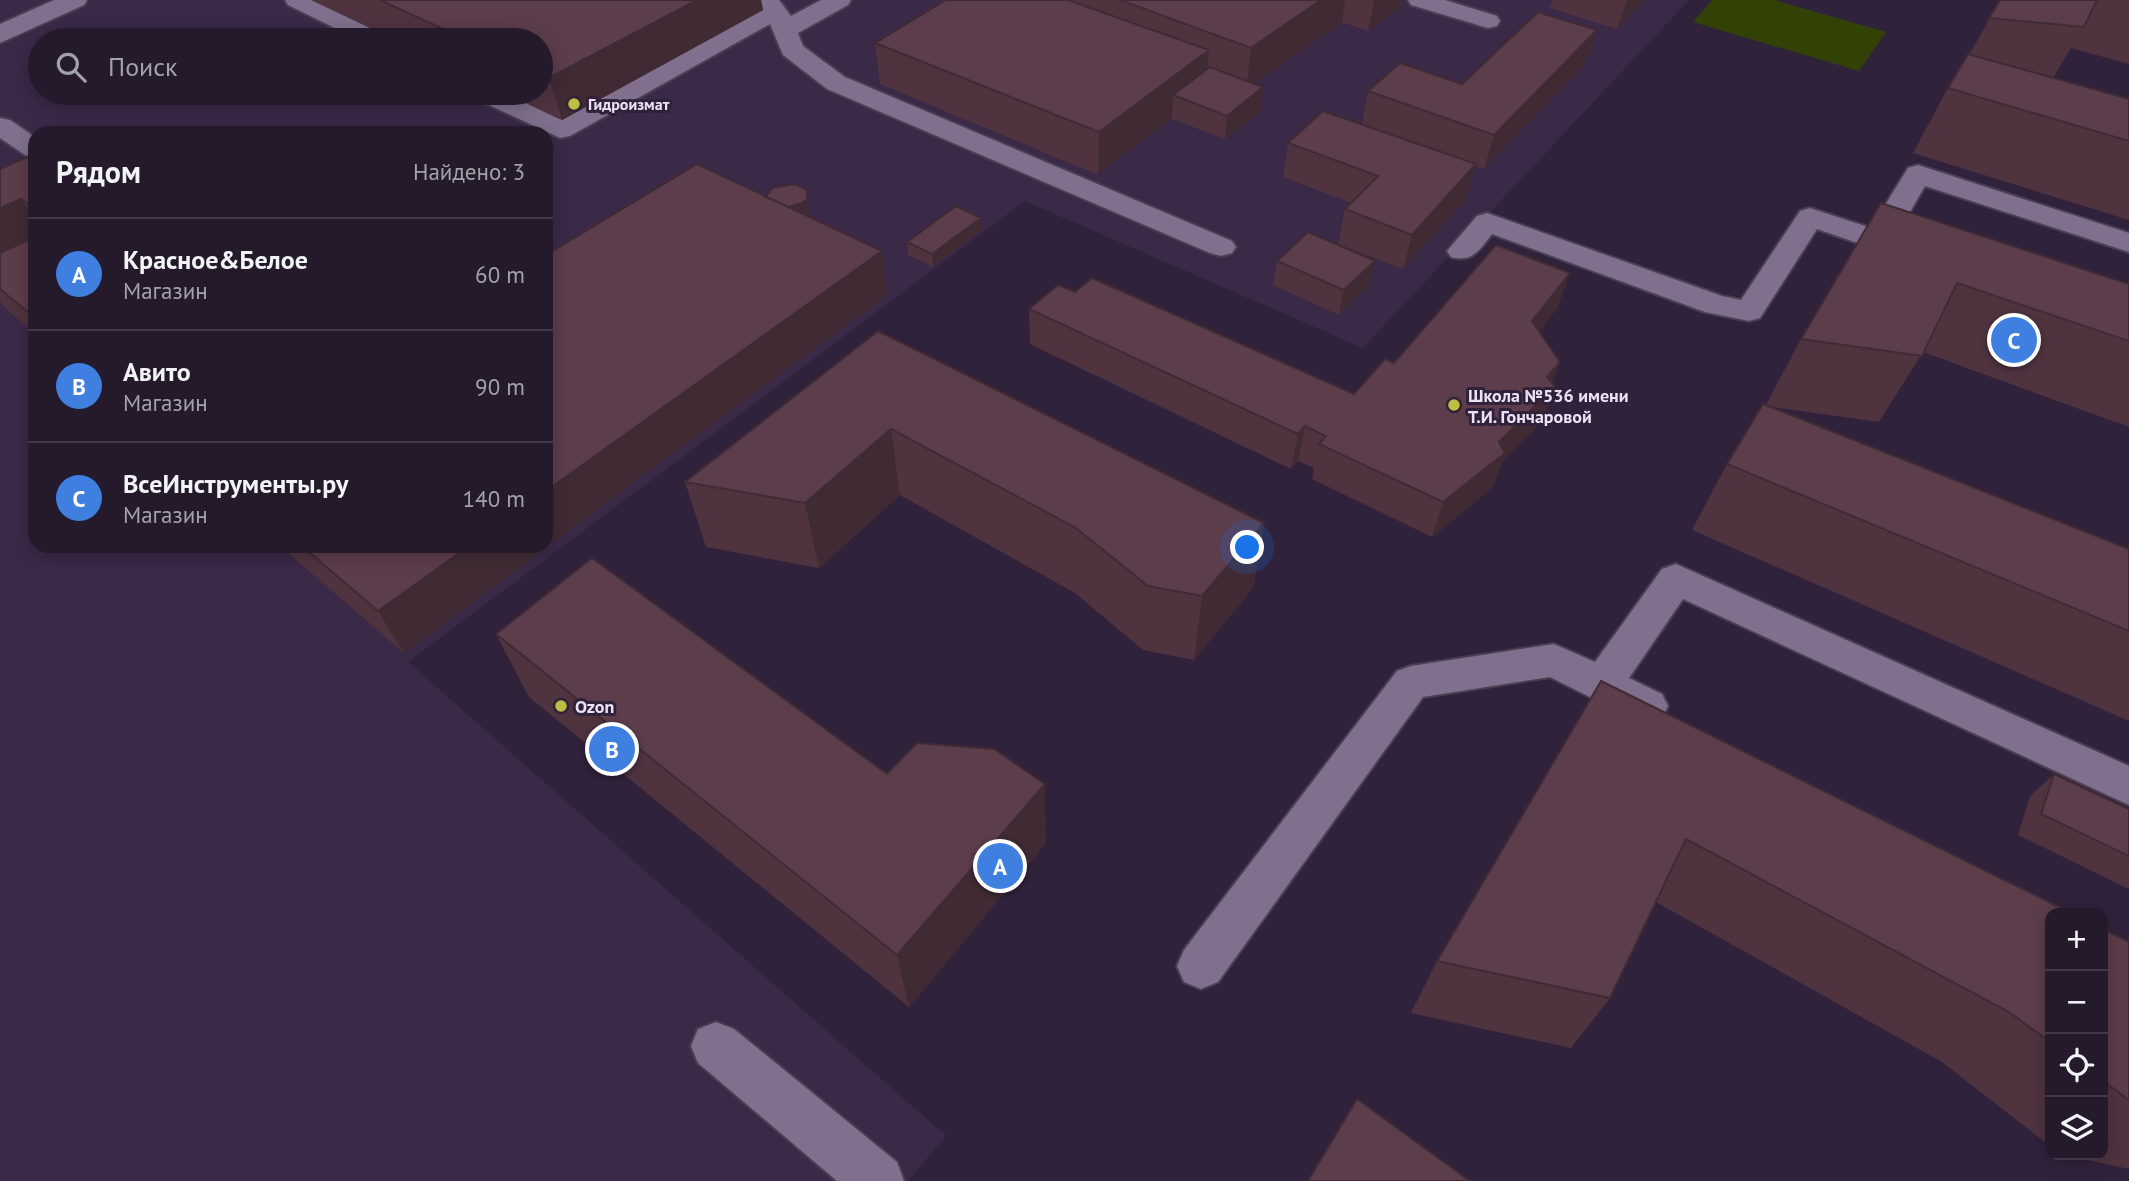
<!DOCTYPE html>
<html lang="ru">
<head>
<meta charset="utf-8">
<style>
  :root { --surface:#241a2c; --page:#2c2334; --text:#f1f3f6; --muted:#a3a1a9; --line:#413848; --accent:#db2777 }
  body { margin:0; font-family:"PT Sans",sans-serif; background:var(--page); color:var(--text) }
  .controls { position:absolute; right:21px; bottom:21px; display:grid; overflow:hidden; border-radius:14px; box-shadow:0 4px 18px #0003 }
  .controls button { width:63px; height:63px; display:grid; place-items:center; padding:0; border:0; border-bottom:2px solid var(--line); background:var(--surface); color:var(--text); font:35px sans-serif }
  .you { position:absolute; left:1248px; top:548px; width:24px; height:24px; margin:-18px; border:5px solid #fff; border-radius:50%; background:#1a73e8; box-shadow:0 0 0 10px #1a73e833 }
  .badge { display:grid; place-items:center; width:46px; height:46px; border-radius:50%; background:var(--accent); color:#fff; font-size:23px; font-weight:700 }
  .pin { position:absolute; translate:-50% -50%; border:4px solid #fff; box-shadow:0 2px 7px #0006 }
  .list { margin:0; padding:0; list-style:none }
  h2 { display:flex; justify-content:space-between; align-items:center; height:91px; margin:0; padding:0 28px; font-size:30px }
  h2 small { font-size:23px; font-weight:400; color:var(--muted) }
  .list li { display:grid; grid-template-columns:46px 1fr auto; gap:21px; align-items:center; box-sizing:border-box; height:112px; padding:0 28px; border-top:2px solid var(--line) }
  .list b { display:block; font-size:26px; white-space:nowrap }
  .list p { margin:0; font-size:23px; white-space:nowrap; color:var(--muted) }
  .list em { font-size:23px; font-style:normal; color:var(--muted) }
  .icon { flex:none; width:38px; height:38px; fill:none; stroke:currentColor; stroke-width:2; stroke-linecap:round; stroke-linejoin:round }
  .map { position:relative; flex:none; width:2129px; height:1181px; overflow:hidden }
  .search { position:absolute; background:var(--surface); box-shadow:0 4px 18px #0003; left:28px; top:28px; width:525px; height:77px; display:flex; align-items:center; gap:18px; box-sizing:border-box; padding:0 24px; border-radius:38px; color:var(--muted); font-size:26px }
  .panel { position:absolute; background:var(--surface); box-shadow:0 4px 18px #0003; left:28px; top:126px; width:525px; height:427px; border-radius:21px }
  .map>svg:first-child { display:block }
</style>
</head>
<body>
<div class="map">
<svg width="2129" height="1181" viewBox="0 0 2129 1181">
  <rect width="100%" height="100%" fill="#30223b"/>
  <path fill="#3b2948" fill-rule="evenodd" d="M 0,0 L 1689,0 L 1363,348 L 1025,201 L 408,662 L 946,1136 L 908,1181 L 0,1181 ZM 40,40 L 541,40 L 541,93 L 40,93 ZM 35,133 L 546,133 L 546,546 L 35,546 Z"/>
  <path fill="#324207" d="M 1712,0 L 1774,0 L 1886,32 L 1859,71 L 1693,22 Z"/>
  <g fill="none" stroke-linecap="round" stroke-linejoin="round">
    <g stroke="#4b3e53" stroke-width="4">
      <path id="minor" d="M 54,0 L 87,0 L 84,5 L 0,43 L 0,24 Z
        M 285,0 L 316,0 L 387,35 L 391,40 L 359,40 L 288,5 Z
        M 755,0 L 779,0 L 791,16 L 821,0 L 851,0 L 848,5 L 798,33 L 803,46 L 845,77 L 1232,241 L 1236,247 L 1232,253 L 1221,256 L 1210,253 L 827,89 L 783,55 L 770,24 L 570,136 L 560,138 L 476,99 L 472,93 L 505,93 L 559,119 L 761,9 Z
        M 1408,0 L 1445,0 L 1497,16 L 1500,21 L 1497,26 L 1488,28 L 1411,5 Z
        M 0,118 L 10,120 L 35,137 L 35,157 L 25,155 L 0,138 Z
        M 1918,165 L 2129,233 L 2129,252 L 1925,186 L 1896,236 L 1923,246 L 1927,252 L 1923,258 L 1912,261 L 1901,258 L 1817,229 L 1760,318 L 1749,321 L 1705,312 L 1492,234 C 1480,249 1473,263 1451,257 L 1447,251 L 1477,216 L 1487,213 L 1722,296 L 1741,300 L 1800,211 L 1810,208 L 1871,228 L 1908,168 Z
        M 1676,564 L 2129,766 L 2129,805 L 1683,599 L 1629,678 L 1662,694 L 1668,706 L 1662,718 L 1647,723 L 1632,718 L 1550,677 L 1423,697 L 1218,982 L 1201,989 L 1184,982 L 1177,966 L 1184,950 L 1397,671 L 1411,666 L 1554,644 L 1595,662 L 1662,569 Z
        M 716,1022 L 734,1029 L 897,1162 L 904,1181 L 837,1181 L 698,1063 L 691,1046 L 698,1029 Z"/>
    </g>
    <use href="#minor" fill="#81708d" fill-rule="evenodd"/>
  </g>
  <path fill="#4f3440" d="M 311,0 L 761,0 L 763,10 L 562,120 L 505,93 L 541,93 L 541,40 L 395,40 Z
    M 946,0 L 1402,0 L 1401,7 L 1368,31 L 1342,22 L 1255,84 L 1261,111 L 1225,139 L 1172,119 L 1172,118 L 1098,175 L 880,84 L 875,43 Z
    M 1552,0 L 1645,0 L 1617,29 L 1550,8 Z
    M 2000,0 L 2129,0 L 2129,64 L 2071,48 L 2053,78 L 2129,99 L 2129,220 L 1913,153 L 1948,88 L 1969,55 Z
    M 1586,63 L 1484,169 L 1475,166 L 1467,198 L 1403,269 L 1338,244 L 1345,209 L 1351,203 L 1283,177 L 1288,143 L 1362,124 L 1368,91 L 1462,84 Z
    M 35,160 L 35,334 L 6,309 L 0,301 L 0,169 Z
    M 807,190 L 809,211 L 805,215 L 882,251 L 887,295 L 404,653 L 280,546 L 546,546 L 766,197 Z
    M 1881,203 L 2129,284 L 2129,427 L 1923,352 L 1879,422 L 1766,406 L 2129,549 L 2129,721 L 1692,530 L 1727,464 L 1766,405 L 1801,339 Z
    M 982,230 L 933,267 L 908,255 L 907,242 Z
    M 1277,261 L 1369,285 L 1339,315 L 1273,285 Z
    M 1075,292 L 1354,394 L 1394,363 L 1558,307 L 1539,331 L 1552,383 L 1555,386 L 1542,421 L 1502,462 L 1492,488 L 1432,537 L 1312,479 L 1314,468 L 1298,461 L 1291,469 L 1030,344 L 1029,309 Z
    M 878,331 L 1264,523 L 1253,588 L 1194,660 L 1143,650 L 1075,593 L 900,495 L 819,568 L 706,547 L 685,482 Z
    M 496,634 L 887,774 L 1046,843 L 909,1007 L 529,697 Z
    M 1601,681 L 2050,913 L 2050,1146 L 1942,1062 L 1656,902 L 1610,998 L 1571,1048 L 1411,1013 L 1437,961 Z
    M 2054,774 L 2129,809 L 2129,889 L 2018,835 L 2030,796 Z
    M 2103,929 L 2129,942 L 2129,1169 L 2064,1155 L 2103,1155 Z"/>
  <path fill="#402b34" d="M 697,0 L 761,0 L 763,10 L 562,120 L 549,78 Z
    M 1321,0 L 1345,0 L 1342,22 L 1246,90 L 1251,48 Z
    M 1374,0 L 1402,0 L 1401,7 L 1368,31 Z
    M 1627,0 L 1645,0 L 1617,29 Z
    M 1597,30 L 1586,63 L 1484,169 L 1494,135 Z
    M 1209,50 L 1205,92 L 1173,95 L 1172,118 L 1098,175 L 1099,132 Z
    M 1263,87 L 1261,111 L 1225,139 L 1227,116 Z
    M 1476,164 L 1467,198 L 1403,269 L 1412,235 Z
    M 807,190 L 809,211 L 805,215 L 787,208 Z
    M 21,199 L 35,219 L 35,238 L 0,254 L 0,208 Z
    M 981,218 L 982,230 L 933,267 L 932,254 Z
    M 882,251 L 887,295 L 404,653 L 378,611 L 469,546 L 546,546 L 546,491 Z
    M 1375,261 L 1369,285 L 1339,315 L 1344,290 Z
    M 1570,273 L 1558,307 L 1520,356 L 1532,321 Z
    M 1560,362 L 1549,392 L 1555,386 L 1542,421 L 1502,462 L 1492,488 L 1432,537 L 1443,502 L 1499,442 L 1547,377 Z
    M 1305,426 L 1298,461 L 1291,469 L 1298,434 Z
    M 891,429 L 900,495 L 819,568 L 805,503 Z
    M 1264,523 L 1253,588 L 1194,660 L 1202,596 Z
    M 1045,784 L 1046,843 L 909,1007 L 897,955 Z"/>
  <path fill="#5c3d4b" stroke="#402b34" stroke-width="2" d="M 380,0 L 697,0 L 549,78 L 541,75 L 541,40 L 467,40 Z
    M 946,0 L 1068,0 L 1209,50 L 1099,132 L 875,43 Z
    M 1120,0 L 1321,0 L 1251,48 Z
    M 2000,0 L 2097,0 L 2084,27 L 1989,18 Z
    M 1538,12 L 1597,30 L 1494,135 L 1368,91 L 1400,63 L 1462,84 Z
    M 1968,54 L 2129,99 L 2129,141 L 1948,88 Z
    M 1210,67 L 1263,87 L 1227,116 L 1173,95 Z
    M 1323,111 L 1476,164 L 1412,235 L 1345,209 L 1378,176 L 1288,143 Z
    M 30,156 L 35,160 L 35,209 L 21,199 L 0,208 L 0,169 Z
    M 697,164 L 882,251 L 546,491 L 546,255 Z
    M 795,184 L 807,190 L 807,199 L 802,203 L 788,207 L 766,197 L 772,188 Z
    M 1881,203 L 2129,284 L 2129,341 L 1957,283 L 1922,356 L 1801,339 Z
    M 956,206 L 981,218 L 932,254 L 907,242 Z
    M 1308,232 L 1375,261 L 1344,290 L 1277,261 Z
    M 35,237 L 35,318 L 0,289 L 0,253 Z
    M 1496,245 L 1570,273 L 1532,321 L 1560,362 L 1547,377 L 1555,386 L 1499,442 L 1505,453 L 1443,502 L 1319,444 L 1326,436 L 1305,426 L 1298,434 L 1029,309 L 1058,285 L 1075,292 L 1092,278 L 1354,394 L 1385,359 L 1394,363 Z
    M 878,331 L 1264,523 L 1202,596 L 1148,586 L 1076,528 L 891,429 L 805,503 L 685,482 Z
    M 1763,404 L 2129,549 L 2129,631 L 1727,464 Z
    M 302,546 L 469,546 L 378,611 Z
    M 592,558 L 887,774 L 917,743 L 994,749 L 1045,784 L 897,955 L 496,634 Z
    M 1601,681 L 2071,913 L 2050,913 L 2050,1042 L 2009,1012 L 1686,839 L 1610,998 L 1437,961 Z
    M 2054,774 L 2129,809 L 2129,856 L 2041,814 Z
    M 2103,929 L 2129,942 L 2129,1100 L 2103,1081 Z
    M 1357,1099 L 1470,1181 L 1308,1181 Z"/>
  <g fill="#bdbf43" stroke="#30223b" stroke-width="2.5">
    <circle cx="574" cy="104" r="7"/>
    <circle cx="1454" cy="405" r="7"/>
    <circle cx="561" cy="706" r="7"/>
  </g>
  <g text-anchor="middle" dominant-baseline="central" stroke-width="6" stroke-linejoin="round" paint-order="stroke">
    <g font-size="16" font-weight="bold" fill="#ece2f3" stroke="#30223b" text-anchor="start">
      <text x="588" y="104">Гидроизмат</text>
    </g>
    <g font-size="18" font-weight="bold" fill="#ece2f3" stroke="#30223b" text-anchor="start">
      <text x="1468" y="395">Школа №536 имени<tspan x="1468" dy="21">Т.И. Гончаровой</tspan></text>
      <text x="575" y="706">Ozon</text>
    </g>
  </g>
</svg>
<div class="controls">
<button>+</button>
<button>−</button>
<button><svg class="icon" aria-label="locate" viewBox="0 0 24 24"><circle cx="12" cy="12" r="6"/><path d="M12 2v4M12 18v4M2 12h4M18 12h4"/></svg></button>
<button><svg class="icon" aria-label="layers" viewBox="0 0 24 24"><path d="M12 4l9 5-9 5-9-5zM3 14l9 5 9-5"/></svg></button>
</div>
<div class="you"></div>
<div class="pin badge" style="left:1000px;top:866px;background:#3f7fe0">A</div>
<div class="pin badge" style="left:612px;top:749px;background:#3f7fe0">B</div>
<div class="pin badge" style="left:2014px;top:340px;background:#3f7fe0">C</div>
<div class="search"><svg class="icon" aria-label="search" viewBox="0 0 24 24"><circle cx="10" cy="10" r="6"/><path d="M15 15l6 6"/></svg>Поиск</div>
<section class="panel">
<h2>Рядом<small>Найдено: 3</small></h2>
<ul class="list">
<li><span class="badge" style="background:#3f7fe0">A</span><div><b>Красное&amp;Белое</b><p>Магазин</p></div><em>60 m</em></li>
<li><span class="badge" style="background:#3f7fe0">B</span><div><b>Авито</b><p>Магазин</p></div><em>90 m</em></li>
<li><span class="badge" style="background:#3f7fe0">C</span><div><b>ВсеИнструменты.ру</b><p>Магазин</p></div><em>140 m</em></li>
</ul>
</section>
</div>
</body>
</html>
